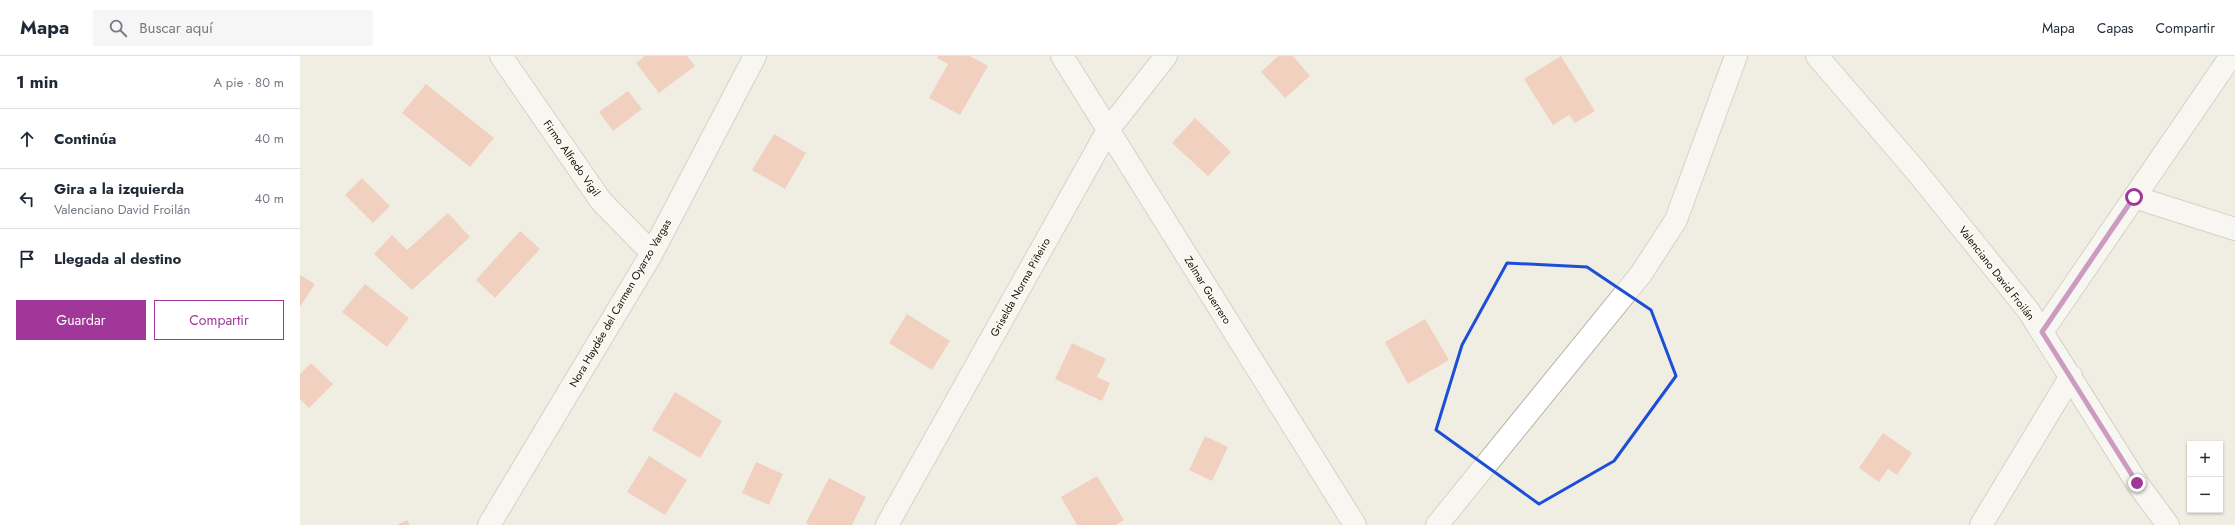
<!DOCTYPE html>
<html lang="es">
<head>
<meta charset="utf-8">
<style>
  :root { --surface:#fff; --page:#f6f6f7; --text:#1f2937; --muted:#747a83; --line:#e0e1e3; --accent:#a13799 }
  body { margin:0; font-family:Jost,sans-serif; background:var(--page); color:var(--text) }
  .controls { position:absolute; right:12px; bottom:12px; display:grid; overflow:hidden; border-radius:0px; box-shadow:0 1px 3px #0004 }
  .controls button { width:36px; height:36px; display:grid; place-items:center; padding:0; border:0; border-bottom:1px solid var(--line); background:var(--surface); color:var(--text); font:20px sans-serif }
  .stop { position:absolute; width:12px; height:12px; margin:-9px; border:3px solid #a13799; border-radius:50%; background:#fff }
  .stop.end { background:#a13799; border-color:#fff; box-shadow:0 1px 4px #0008 }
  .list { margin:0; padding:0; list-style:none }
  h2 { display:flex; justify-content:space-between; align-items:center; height:52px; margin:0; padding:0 16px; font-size:17px }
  h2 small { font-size:13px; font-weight:400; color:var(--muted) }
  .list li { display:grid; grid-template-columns:26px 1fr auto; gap:12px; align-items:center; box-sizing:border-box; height:60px; padding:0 16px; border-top:1px solid var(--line) }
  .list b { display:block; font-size:15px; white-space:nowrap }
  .list p { margin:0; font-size:13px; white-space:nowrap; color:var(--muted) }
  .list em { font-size:13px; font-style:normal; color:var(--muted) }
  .actions { display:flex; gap:8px; padding:12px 16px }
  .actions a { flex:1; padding:9px 0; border:1px solid var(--accent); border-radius:0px; text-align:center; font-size:14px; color:var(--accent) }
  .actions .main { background:var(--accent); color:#fff }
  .icon { flex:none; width:22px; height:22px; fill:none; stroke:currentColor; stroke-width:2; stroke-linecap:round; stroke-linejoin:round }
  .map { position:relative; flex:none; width:1935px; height:469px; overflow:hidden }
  header { display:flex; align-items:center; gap:24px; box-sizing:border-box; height:56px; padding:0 20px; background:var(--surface); border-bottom:1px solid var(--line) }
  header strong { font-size:19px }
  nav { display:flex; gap:22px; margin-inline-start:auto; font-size:14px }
  .search { width:280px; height:36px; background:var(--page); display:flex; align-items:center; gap:10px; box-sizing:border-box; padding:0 14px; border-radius:0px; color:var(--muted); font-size:15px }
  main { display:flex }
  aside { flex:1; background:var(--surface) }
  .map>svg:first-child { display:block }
</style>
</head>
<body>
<header>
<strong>Mapa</strong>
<div class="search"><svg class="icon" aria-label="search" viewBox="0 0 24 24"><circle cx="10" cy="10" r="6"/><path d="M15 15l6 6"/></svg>Buscar aquí</div>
<nav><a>Mapa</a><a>Capas</a><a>Compartir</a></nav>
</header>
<main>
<aside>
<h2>1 min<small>A pie · 80 m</small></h2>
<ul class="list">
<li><svg class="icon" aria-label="ahead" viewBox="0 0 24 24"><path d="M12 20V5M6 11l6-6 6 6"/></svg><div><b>Continúa</b></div><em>40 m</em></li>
<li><svg class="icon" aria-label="left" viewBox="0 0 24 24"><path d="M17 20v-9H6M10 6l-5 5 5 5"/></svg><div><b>Gira a la izquierda</b><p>Valenciano David Froilán</p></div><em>40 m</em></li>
<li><svg class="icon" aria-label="arrive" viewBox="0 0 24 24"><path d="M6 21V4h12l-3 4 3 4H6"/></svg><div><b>Llegada al destino</b></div></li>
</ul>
<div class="actions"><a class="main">Guardar</a><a>Compartir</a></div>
</aside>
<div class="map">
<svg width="1935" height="469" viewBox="0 0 1935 469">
  <rect width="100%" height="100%" fill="#f0eee3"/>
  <path fill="#f2aa95" d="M 345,0 L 387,0 L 395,10 L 359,37 L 336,7 Z
    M 638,0 L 670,0 L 688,10 L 660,59 L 629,42 L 648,8 L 637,2 Z
    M 978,0 L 993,0 L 1010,20 L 985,42 L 961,16 Z
    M 1261,0 L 1295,55 L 1275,67 L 1269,59 L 1253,69 L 1224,23 Z
    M 126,28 L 194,82 L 170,111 L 102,57 Z
    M 328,35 L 342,53 L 313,75 L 299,56 Z
    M 895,62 L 931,96 L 908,120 L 872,87 Z
    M 474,78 L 506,97 L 485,133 L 452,114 Z
    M 62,122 L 90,150 L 73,167 L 45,139 Z
    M 148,157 L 170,181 L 112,234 L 74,198 L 92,179 L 107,194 Z
    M 220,175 L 240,193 L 195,242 L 176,224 Z
    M 0,219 L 15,228 L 0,251 Z
    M 65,228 L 109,262 L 87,291 L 42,256 Z
    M 607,258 L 650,285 L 632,314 L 589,287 Z
    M 1125,263 L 1149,304 L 1108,328 L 1085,286 Z
    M 772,287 L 806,303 L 797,321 L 810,327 L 802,345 L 755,323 Z
    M 11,307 L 33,328 L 9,352 L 0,343 L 0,318 Z
    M 375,336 L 422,365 L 400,402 L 352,374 Z
    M 1583,377 L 1612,397 L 1597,419 L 1588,413 L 1579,426 L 1559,412 Z
    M 905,380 L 928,391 L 912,425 L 889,414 Z
    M 349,400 L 387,424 L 365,459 L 327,436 Z
    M 456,406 L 483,418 L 469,449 L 442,437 Z
    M 797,420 L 824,464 L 816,469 L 777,469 L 761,441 Z
    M 529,422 L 566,441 L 552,469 L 510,469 L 506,467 Z
    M 107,464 L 110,469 L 97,469 Z"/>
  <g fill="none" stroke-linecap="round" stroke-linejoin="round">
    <g stroke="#b2b0a6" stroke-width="24">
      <path id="minor" d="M 201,0 L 301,145 L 352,197
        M 762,0 L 1055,469
        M 1517,0 L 1616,115 L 1728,254 L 1837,427 L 1868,469
        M 1834,141 L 1935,173
        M 1742,276 L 1931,0
        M 189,469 L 352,197 L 455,0
        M 587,469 L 808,74 L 866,0
        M 1137,469 L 1341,218 L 1376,164 L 1436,0
        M 1681,469 L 1771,320"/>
    </g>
    <use href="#minor" stroke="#fff" stroke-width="22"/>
  </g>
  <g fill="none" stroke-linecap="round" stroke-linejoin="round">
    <path stroke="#a13799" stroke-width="5" d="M 1834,141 L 1742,276 L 1837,427"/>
  </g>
  <path d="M0 0H1935V469H0ZM 1207,207 L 1287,211 L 1351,254 L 1376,320 L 1314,405 L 1239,448 L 1136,374 L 1162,289 Z" fill="#f0eee3" fill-opacity=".55" fill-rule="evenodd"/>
  <path fill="none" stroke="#1d4ed8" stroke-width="3" stroke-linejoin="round" d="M 1207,207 L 1287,211 L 1351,254 L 1376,320 L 1314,405 L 1239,448 L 1136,374 L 1162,289 Z"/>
  <g text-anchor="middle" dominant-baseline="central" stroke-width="3" stroke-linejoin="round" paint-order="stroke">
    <g font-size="11" fill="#12110d" stroke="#fdfbf0">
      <text transform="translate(272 102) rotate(55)">Firmo Alfredo Vigil</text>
      <text transform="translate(1697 217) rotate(52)">Valenciano David Froilán</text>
      <text transform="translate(720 231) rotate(-61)">Griselda Norma Piñeiro</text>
      <text transform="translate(908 234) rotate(58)">Zelmar Guerrero</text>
      <text transform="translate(320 247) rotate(-60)">Nora Haydée del Carmen Oyarzo Vargas</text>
    </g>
  </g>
</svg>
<div class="controls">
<button>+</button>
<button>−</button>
</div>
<div class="stop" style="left:1834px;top:141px"></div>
<div class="stop end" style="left:1837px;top:427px"></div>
</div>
</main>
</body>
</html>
